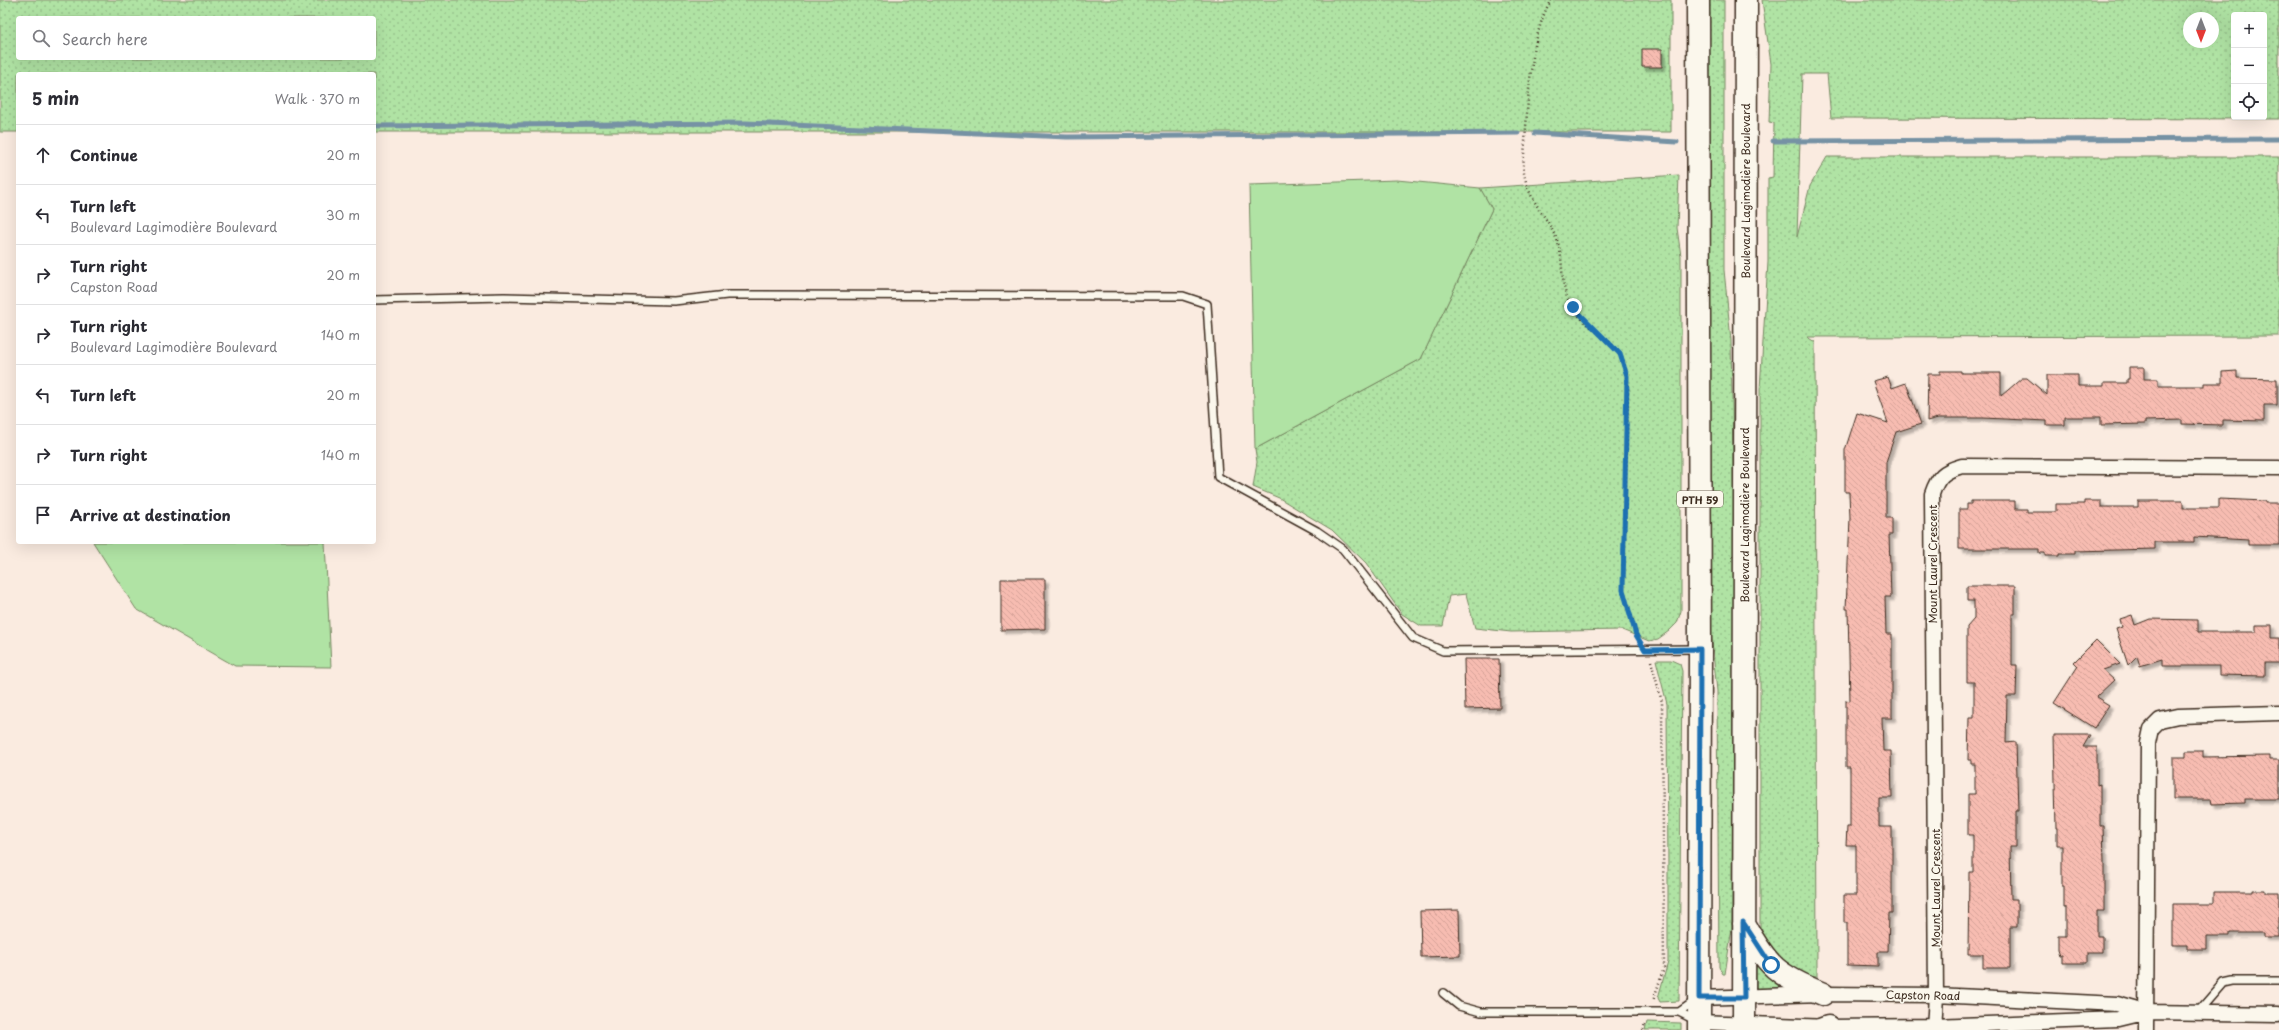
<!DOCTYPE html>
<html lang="en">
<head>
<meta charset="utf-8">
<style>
  :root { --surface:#fff; --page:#f7f7f7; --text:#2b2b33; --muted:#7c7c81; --line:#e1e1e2 }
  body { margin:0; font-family:"Playpen Sans",sans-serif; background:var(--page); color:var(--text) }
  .controls { position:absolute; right:12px; top:12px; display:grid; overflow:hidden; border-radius:4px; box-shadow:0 4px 16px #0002 }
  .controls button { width:36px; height:36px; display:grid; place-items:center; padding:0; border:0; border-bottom:1px solid var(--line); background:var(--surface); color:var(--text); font:20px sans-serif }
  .compass { position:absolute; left:2183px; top:12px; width:36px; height:36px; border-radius:50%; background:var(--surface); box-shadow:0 4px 16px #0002; rotate:180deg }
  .stop { position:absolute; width:12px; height:12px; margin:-9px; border:3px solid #1f6fb2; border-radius:50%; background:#fff }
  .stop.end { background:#1f6fb2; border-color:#fff; box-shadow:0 1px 4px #0008 }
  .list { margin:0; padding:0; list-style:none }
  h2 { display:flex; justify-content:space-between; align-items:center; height:52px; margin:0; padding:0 16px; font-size:17px }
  h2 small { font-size:13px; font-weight:400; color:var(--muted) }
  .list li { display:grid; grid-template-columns:26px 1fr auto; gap:12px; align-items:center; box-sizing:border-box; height:60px; padding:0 16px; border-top:1px solid var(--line) }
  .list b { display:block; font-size:15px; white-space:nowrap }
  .list p { margin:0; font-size:13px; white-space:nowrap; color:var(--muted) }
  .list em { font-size:13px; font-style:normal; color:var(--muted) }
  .icon { flex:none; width:22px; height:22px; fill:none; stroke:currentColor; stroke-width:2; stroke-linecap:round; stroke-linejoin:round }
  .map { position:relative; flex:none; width:2279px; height:1030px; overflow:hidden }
  .search { position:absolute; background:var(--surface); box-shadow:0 4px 16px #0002; left:16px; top:16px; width:360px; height:44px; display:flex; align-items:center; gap:10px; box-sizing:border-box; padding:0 14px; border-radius:4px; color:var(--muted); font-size:15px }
  .panel { position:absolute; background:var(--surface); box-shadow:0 4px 16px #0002; left:16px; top:72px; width:360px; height:472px; border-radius:4px }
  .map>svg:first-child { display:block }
</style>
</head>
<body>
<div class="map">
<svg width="2279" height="1030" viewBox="0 0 2279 1030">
  <defs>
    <pattern id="grass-dots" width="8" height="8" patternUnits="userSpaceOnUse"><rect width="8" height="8" fill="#b0e3a4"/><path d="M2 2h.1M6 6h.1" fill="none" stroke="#98c38d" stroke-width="1.8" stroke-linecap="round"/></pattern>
    <pattern id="building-back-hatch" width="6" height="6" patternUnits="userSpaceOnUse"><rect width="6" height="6" fill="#f7bcb1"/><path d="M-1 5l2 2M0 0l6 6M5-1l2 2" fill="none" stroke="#d5a298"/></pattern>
    <filter id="shadow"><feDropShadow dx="3.5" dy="3.5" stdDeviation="1" flood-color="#0004"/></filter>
  </defs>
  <rect width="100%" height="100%" fill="#faebe0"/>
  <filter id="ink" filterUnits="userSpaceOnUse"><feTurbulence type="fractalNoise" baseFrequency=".025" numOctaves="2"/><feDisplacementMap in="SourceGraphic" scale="8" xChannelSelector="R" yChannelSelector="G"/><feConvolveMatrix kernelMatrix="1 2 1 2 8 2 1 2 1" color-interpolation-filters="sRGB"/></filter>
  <g filter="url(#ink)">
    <path fill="url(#grass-dots)" stroke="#768661" fill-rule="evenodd" d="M 0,0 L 1671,0 L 1671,132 L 374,132 L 374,74 L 18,74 L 18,132 L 0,132 ZM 18,18 L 374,18 L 374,58 L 18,58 Z
      M 1708,0 L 1724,0 L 1724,270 L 1731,340 L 1734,517 L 1732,928 L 1725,974 L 1723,974 L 1719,967 L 1717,691 L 1711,633 Z
      M 1762,0 L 2279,0 L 2279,119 L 1831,118 L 1827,74 L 1802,74 L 1797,237 L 1810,186 L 1827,157 L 2279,157 L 2279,336 L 1807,337 L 1815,342 L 1817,977 C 1790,975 1766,953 1760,927 L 1760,389 L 1768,262 L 1768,178 L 1773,177 L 1774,123 L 1769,122 L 1771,64 ZM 2234,15 L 2264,15 L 2264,117 L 2234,117 ZM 2189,18 L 2213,18 L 2213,42 L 2189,42 Z
      M 1679,175 L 1677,228 L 1681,256 L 1681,611 L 1677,623 L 1669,631 L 1658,639 L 1649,641 L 1622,630 L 1511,632 L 1475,628 L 1466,594 L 1449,596 L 1443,626 L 1421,626 L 1402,614 L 1366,563 L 1332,530 L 1279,498 L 1253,487 L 1257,462 L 1255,449 L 1421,359 L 1492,209 L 1480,188 Z
      M 1656,660 L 1671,660 L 1680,664 L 1682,671 L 1679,1001 L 1660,1002 L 1658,998 L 1668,962 L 1668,873 L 1667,704 Z
      M 1756,961 L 1782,986 L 1781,989 L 1756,989 Z
      M 1647,1022 L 1681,1023 L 1681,1030 L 1645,1030 Z"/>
    <path fill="#b0e3a4" stroke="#768661" d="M 1397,180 L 1480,188 L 1492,209 L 1421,359 L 1255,449 L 1249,185 Z
      M 93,542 L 325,542 L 331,667 L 235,666 L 136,609 Z"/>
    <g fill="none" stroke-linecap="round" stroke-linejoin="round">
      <path stroke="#7692a4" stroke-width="5" d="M 374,126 L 746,123 L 1067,137 L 1518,133
        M 1535,133 L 1677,142
        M 1773,141 L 2279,139"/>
    </g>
    <path fill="url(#building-back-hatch)" stroke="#3b2a1e" filter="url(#shadow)" d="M 1642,49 L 1662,49 L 1662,67 L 1642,67 Z
      M 2129,367 L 2144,367 L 2144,379 L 2158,379 L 2158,386 L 2204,386 L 2204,383 L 2222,383 L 2222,372 L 2237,371 L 2237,378 L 2277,379 L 2277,405 L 2264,405 L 2264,421 L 2223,420 L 2223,425 L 2182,424 L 2182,420 L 2145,421 L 2145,424 L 2101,425 L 2101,417 L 2065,417 L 2065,425 L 2047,425 L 2047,421 L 1983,418 L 1938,418 L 1927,421 L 1928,374 L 1940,374 L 1940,371 L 1961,371 L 1961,373 L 2001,373 L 2001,396 L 2022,378 L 2027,378 L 2047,395 L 2047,375 L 2078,375 L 2078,386 L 2104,386 L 2104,383 L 2127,383 L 2127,379 L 2129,379 Z
      M 1888,377 L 1892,388 L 1906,383 L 1921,424 L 1896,432 L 1886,462 L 1886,518 L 1892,518 L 1892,535 L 1889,535 L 1891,597 L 1885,597 L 1886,634 L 1892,634 L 1892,718 L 1882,718 L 1883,751 L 1891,751 L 1892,798 L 1879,798 L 1879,827 L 1892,827 L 1892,913 L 1889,913 L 1888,952 L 1878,952 L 1878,966 L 1847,965 L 1847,923 L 1844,923 L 1844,895 L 1856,895 L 1856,845 L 1846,845 L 1847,827 L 1850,827 L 1850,767 L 1846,767 L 1846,700 L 1850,701 L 1848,609 L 1846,609 L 1850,518 L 1849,492 L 1845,492 L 1845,450 L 1857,413 L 1888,423 L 1873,381 Z
      M 2219,499 L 2265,501 L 2265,503 L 2279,503 L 2279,545 L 2248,545 L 2248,540 L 2194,537 L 2194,542 L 2155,542 L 2155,549 L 2075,551 L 2075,554 L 2059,554 L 2059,556 L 2045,556 L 2045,553 L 2039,553 L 2039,549 L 1959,549 L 1959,509 L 1967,509 L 1967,504 L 1971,504 L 1971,501 L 2015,501 L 2015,509 L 2027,509 L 2027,512 L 2056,512 L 2056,504 L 2084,504 L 2084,501 L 2101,501 L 2101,507 L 2138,507 L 2138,501 L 2183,501 L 2183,508 L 2219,508 Z
      M 1001,579 L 1045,579 L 1045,629 L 1001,630 Z
      M 1967,586 L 2015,586 L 2015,614 L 2012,614 L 2012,665 L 2017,665 L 2016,696 L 2007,696 L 2006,743 L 2016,742 L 2018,811 L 2016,811 L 2016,847 L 2010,847 L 2011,899 L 2017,899 L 2017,927 L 2010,927 L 2010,968 L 1983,968 L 1983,954 L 1968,954 L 1969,872 L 1973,872 L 1973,835 L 1968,835 L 1968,794 L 1975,794 L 1975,764 L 1971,764 L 1971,760 L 1968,760 L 1969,717 L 1974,717 L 1974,682 L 1967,682 L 1967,627 L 1974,619 L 1974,601 L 1967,601 Z
      M 2132,615 L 2135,625 L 2150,619 L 2198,620 L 2198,632 L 2256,632 L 2256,625 L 2272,625 L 2272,638 L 2279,638 L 2279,663 L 2265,663 L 2265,676 L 2219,675 L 2219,666 L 2162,666 L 2162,659 L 2140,666 L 2137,656 L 2128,665 L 2116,629 L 2122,627 L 2120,619 Z
      M 2096,640 L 2120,664 L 2103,670 L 2114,680 L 2096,697 L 2109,705 L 2094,728 L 2054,703 L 2078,666 L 2074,662 Z
      M 1464,659 L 1499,659 L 1500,708 L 1465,709 Z
      M 2054,735 L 2090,735 L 2083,747 L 2097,747 L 2097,785 L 2100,784 L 2100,826 L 2103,826 L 2104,861 L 2104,911 L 2097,911 L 2097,936 L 2102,936 L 2102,953 L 2087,953 L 2087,963 L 2062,963 L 2062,955 L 2060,955 L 2058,949 L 2058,936 L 2066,936 L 2066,907 L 2064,907 L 2064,886 L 2062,886 L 2062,845 L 2057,845 L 2057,828 L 2056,828 Z
      M 2186,751 L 2203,751 L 2203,757 L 2269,756 L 2269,760 L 2279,760 L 2279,799 L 2245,799 L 2245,803 L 2212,804 L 2211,799 L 2173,799 L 2173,757 L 2186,757 Z
      M 2252,890 L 2265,890 L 2265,893 L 2279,893 L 2279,937 L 2263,937 L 2263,933 L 2230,933 L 2230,936 L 2206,936 L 2206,949 L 2187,949 L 2187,945 L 2173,945 L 2173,904 L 2213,904 L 2213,892 L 2252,892 Z
      M 1459,910 L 1460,956 L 1421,957 L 1420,911 Z"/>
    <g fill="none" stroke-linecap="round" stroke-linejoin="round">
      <g stroke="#3b2a1e" stroke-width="10">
        <path id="service" d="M 374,300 L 504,297 L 674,301 L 727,295 L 1183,296 L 1207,304 L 1218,477 L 1317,531 L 1343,549 L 1413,638 L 1443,651 L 1698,649
          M 1443,993 L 1459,1006 L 1481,1012 L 1679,1012 L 1695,1020
          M 1679,1012 L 1696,1000
          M 2197,1013 L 2223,983 L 2232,981 L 2279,981"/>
      </g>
      <g stroke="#3b2a1e" stroke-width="17">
        <path id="minor" d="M 1699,998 L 1823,994 L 1936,995 L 2117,1004 L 2145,1012
          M 1699,1022 L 1828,1027 L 1934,1026 L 2118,1019 L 2147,1012 L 2279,1014
          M 1934,1030 L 1936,995 L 1932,494 C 1938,476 1944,471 1962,466 L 2279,468
          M 2146,1030 L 2148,743 L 2151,729 L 2160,720 L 2178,716 L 2279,713"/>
      </g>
      <g stroke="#3b2a1e" stroke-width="25">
        <path id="primary" d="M 1698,0 L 1700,649 L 1699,1030
          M 1744,924 C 1768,967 1777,975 1823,994
          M 1744,1030 L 1746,0
          M 1820,1030 L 1828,1027"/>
      </g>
      <path stroke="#3b2a1e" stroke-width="2.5" stroke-dasharray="1 3" stroke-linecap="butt" d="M 1551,0 C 1527,40 1528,119 1523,166 C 1527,202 1545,211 1557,240 C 1564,258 1560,280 1567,297 C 1583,337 1627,332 1628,389 L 1623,590 L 1638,638
        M 1651,661 L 1662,702 L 1664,968 L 1653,1001
        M 1643,1030 L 1645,1023"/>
      <use href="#service" stroke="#fbf7ec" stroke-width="7"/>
      <use href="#minor" stroke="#fbf7ec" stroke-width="14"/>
      <use href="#primary" stroke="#fbf7ec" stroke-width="22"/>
    </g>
  </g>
  <g fill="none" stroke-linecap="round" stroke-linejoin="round" filter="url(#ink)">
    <path stroke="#1f6fb2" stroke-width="5" d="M 1573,307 L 1620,354 L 1627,376 L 1623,590 L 1636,635 L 1645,650 L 1700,649 L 1699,998 L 1744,998 L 1743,922 L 1771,965"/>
  </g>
  <g text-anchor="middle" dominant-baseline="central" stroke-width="3.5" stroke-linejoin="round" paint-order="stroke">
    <rect fill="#fbf7ec" stroke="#75685c" stroke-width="1" x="1677" y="491" width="46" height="16" rx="3"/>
    <g font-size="10" font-weight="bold" fill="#3b2a1e">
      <text x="1700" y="499">PTH 59</text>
    </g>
    <g font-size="11" fill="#3b2a1e" stroke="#fbf7ec">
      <text transform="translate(1745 191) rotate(-90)">Boulevard Lagimodière Boulevard</text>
      <text transform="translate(1744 515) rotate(-90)">Boulevard Lagimodière Boulevard</text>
      <text transform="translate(1932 564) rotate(-90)">Mount Laurel Crescent</text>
      <text transform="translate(1935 888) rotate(-90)">Mount Laurel Crescent</text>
      <text transform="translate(1923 995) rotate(1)">Capston Road</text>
    </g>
  </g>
</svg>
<div class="controls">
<button>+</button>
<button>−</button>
<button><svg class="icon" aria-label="locate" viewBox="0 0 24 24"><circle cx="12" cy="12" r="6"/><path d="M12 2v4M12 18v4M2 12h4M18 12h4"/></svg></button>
</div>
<svg class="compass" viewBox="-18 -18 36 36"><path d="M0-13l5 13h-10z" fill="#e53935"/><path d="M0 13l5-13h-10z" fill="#7c7c81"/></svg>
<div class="stop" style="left:1771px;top:965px"></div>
<div class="stop end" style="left:1573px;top:307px"></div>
<div class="search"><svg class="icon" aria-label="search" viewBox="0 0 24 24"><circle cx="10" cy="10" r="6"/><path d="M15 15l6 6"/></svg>Search here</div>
<section class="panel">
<h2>5 min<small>Walk · 370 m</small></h2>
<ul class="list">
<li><svg class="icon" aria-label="ahead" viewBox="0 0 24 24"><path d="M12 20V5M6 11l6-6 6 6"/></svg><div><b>Continue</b></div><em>20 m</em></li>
<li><svg class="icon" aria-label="left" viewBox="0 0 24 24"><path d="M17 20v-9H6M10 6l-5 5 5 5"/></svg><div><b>Turn left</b><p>Boulevard Lagimodière Boulevard</p></div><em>30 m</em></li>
<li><svg class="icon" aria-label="right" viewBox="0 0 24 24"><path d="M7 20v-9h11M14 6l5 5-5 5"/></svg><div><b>Turn right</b><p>Capston Road</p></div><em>20 m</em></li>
<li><svg class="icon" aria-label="right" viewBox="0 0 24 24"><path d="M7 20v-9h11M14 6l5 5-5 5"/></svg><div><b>Turn right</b><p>Boulevard Lagimodière Boulevard</p></div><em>140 m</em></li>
<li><svg class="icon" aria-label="left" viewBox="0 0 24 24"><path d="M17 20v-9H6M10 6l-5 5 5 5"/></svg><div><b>Turn left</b></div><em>20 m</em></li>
<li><svg class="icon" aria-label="right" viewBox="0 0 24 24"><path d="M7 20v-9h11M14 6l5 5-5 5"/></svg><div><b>Turn right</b></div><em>140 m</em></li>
<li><svg class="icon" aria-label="arrive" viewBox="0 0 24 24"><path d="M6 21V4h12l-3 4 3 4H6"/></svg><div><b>Arrive at destination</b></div></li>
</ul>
</section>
</div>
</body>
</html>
